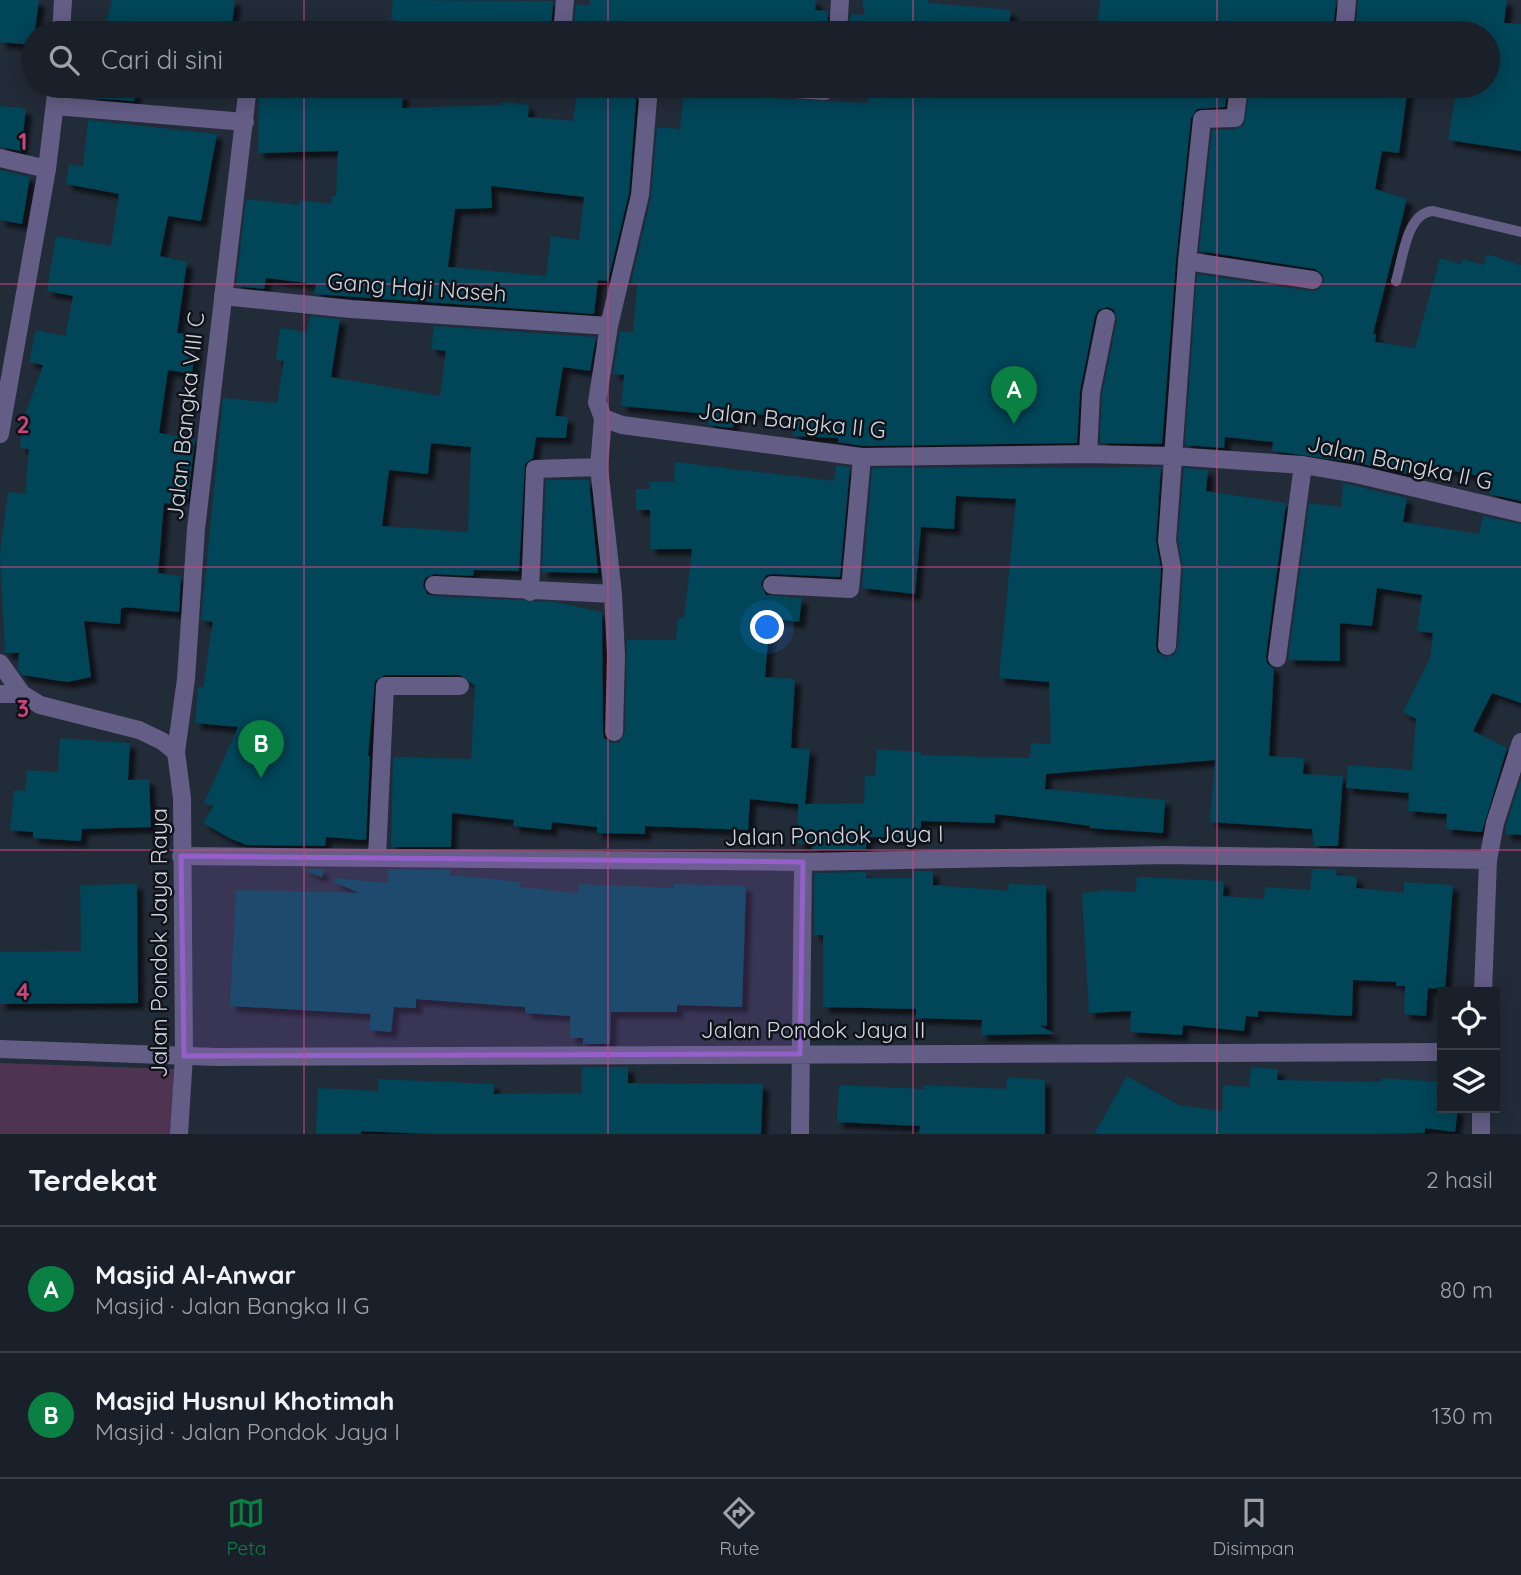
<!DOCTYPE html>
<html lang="id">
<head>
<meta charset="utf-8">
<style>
  :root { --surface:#1a202a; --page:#232832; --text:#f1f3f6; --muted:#9fa3a8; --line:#383e47; --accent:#0b8043 }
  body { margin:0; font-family:Quicksand,sans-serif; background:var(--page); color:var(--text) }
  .controls { position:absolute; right:21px; bottom:21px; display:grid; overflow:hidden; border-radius:0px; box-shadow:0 4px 18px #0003 }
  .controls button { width:63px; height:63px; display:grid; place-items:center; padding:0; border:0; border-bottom:2px solid var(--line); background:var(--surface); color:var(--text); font:35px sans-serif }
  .you { position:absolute; left:768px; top:628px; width:24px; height:24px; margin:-18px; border:5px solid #fff; border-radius:50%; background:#1a73e8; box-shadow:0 0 0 10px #1a73e833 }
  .badge { display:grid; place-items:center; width:46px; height:46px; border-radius:50%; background:var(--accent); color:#fff; font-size:23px; font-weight:700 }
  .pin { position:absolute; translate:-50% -58px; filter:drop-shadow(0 2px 4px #0008) }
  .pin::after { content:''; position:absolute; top:37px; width:24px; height:21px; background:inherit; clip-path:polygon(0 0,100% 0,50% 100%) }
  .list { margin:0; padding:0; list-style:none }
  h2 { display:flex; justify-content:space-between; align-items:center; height:91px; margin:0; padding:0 28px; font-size:30px }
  h2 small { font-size:23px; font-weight:400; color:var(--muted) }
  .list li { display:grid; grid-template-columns:46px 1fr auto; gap:21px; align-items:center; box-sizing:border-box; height:126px; padding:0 28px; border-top:2px solid var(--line) }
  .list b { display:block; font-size:26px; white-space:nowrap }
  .list p { margin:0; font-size:23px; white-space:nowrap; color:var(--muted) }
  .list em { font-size:23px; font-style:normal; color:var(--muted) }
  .icon { flex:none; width:38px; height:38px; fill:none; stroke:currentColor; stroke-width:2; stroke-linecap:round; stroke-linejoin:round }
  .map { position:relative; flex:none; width:1521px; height:1134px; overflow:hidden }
  .search { position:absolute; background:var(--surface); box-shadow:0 4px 18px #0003; left:21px; right:21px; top:21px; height:77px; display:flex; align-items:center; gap:18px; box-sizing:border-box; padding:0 24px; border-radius:38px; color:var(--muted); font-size:26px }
  .sheet { height:343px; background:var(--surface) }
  nav { display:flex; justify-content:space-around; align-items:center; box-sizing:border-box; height:98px; border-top:2px solid var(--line); background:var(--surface); font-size:19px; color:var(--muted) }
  nav a { display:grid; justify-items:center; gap:4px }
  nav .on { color:var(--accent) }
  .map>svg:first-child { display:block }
</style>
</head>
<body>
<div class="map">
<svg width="1521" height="1134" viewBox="0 0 1521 1134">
  <defs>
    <filter id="shadow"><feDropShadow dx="6" dy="6" stdDeviation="2" flood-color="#0009"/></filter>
  </defs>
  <rect width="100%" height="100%" fill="#222b38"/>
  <path fill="#4e3451" d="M 0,1063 L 174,1069 L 171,1134 L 0,1134 Z"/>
  <path fill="#014458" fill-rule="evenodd" filter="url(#shadow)" d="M 0,0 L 39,0 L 33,45 L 0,42 Z
    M 112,0 L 235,0 L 231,33 L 104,33 Z
    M 393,0 L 553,1 L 551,33 L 438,33 L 439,26 L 391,20 Z
    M 590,0 L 816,0 L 815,10 L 828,11 L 827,33 L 573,33 L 576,4 L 590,6 Z
    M 862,0 L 928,0 L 929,3 L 1011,10 L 1008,33 L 849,33 L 851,14 L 865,15 Z
    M 1100,0 L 1336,0 L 1333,33 L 1098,33 Z
    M 1358,0 L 1507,0 L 1504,23 L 1521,24 L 1521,151 L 1448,140 L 1457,86 L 1488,86 L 1488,33 L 1377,33 L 1356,28 Z
    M 92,86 L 136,86 L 134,101 L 91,98 Z
    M 259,86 L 326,86 L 326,91 L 403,94 L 402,108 L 501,105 L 502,102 L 529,105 L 528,117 L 573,121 L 578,86 L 633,90 L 636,100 L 629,193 L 608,281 L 598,280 L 594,314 L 314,294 L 316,284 L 266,278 L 264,289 L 236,286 L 246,199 L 299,205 L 299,200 L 331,204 L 332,196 L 336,196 L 338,151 L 258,153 ZM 491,186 L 584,197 L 579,240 L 551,236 L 546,276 L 448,267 L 455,209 L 492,208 Z
    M 720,86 L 737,86 L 741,95 L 747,97 L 867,103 L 870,86 L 1228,86 L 1225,107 L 1197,109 L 1191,118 L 1176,260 L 1162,444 L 1100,443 L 1102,394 L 1117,320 L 1114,310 L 1108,307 L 1098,310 L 1095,316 L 1080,391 L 1077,443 L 863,446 L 838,442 L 838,438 L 793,436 L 793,415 L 734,414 L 733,428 L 708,425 L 709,414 L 621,406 L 624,375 L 613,374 L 620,331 L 633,333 L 637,285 L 631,284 L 651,197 L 657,127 L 680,129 L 684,90 L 720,92 Z
    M 1250,86 L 1314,86 L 1347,94 L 1348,86 L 1408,86 L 1399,153 L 1382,151 L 1375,189 L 1407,199 L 1373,334 L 1376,334 L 1375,342 L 1415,348 L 1440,258 L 1461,264 L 1463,259 L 1484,265 L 1487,254 L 1521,265 L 1521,501 L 1489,494 L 1493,479 L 1415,463 L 1411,475 L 1358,463 L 1272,451 L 1273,442 L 1225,437 L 1224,448 L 1185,445 L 1197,274 L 1311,291 L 1318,290 L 1324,282 L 1323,275 L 1315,269 L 1199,251 L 1212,130 L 1235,129 L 1244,125 Z
    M 0,106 L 26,109 L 21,151 L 0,147 Z
    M 88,120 L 217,134 L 201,221 L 168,216 L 160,256 L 187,262 L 177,333 L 197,335 L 192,374 L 168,370 L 159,433 L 195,439 L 188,498 L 172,496 L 171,504 L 164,503 L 158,573 L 181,576 L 179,612 L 125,607 L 121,609 L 120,624 L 84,621 L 91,677 L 67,682 L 22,675 L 18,669 L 19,653 L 5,653 L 0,554 L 8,492 L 25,494 L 29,449 L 20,448 L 23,420 L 43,365 L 29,362 L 36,330 L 65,336 L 73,296 L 47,291 L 56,236 L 111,246 L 119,194 L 66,184 L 69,164 L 83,167 Z
    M 0,170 L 30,177 L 22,224 L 0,220 Z
    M 310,316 L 340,319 L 331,377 L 440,396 L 446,351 L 431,349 L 434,326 L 596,337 L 590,371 L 563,367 L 555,416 L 568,417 L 566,438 L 536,437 L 533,458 L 525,464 L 519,571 L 474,570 L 473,576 L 434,574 L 425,578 L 423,585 L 427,594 L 433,596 L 555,602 L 602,612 L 603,732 L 604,738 L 613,743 L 620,742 L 625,732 L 627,640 L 676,640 L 678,618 L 684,618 L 692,549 L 650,549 L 650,510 L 636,510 L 636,489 L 650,489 L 649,482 L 674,482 L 675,462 L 834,481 L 836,465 L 850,467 L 840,577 L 773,574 L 766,575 L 761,584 L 766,595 L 802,598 L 799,622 L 770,618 L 765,677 L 795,679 L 791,748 L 810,749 L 805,804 L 864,803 L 865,775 L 875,776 L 877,749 L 921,752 L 921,755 L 1030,758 L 1031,743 L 1051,744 L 1049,682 L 999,678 L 1016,499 L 956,496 L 954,529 L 921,527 L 915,594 L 862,588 L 872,468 L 1161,467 L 1156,540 L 1161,569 L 1156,645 L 1157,652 L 1166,657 L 1173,656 L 1178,647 L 1183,569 L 1178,540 L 1184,468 L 1208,470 L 1206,491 L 1286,503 L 1266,656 L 1267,663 L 1274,669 L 1269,756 L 1304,758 L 1303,774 L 1343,776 L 1338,846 L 1314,846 L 1312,829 L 1210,822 L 1215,760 L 1046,774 L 1045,789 L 1165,800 L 1163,833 L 1089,828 L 1090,826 L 1062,822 L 995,814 L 995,823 L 921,821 L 921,838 L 866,837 L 866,849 L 812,850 L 812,844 L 798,844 L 798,804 L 750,799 L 748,830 L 645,826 L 645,834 L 597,833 L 597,827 L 552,822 L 551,830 L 513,826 L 514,820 L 452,813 L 451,847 L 391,847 L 393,757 L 471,759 L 475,686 L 460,675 L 385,675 L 375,681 L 368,756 L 370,756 L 366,840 L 326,837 L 325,846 L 247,845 L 231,839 L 203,823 L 213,806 L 204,803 L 238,727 L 195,723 L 198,687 L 203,687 L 213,622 L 201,620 L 223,398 L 277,403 L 284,361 L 276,360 L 280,328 L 307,332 ZM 431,443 L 471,447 L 468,532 L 382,526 L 389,470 L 428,474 Z
    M 546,480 L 589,480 L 598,573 L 542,572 Z
    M 1343,483 L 1407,498 L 1403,522 L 1479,534 L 1483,516 L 1521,524 L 1521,703 L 1492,693 L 1473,731 L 1507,748 L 1482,832 L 1446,829 L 1447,814 L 1408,811 L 1409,793 L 1346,788 L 1348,765 L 1412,770 L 1416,719 L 1403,712 L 1430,658 L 1433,633 L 1417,631 L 1422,595 L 1377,588 L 1372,626 L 1340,623 L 1340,661 L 1288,660 L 1309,503 L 1341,507 Z
    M 60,738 L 130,743 L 128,780 L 149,779 L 151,827 L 82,829 L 81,841 L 33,838 L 33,832 L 10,830 L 14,790 L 25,791 L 27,770 L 58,772 Z
    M 1521,779 L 1521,835 L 1505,834 L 1506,826 Z
    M 302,869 L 323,869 L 322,877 Z
    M 389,869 L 450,870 L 450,875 L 520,882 L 520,887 L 578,893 L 579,884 L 674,888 L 674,884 L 746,886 L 742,1007 L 677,1005 L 677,1012 L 611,1012 L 610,1044 L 583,1044 L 583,1038 L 570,1038 L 570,1016 L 525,1013 L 525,1007 L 416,999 L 416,1008 L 394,1007 L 391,1032 L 369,1030 L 371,1014 L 230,1006 L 236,890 L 359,893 L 334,882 L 335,878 L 388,883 Z
    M 1312,869 L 1337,869 L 1336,875 L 1357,877 L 1356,888 L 1404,893 L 1404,882 L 1453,885 L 1445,989 L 1428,988 L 1426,1016 L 1404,1014 L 1405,986 L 1396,986 L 1396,982 L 1353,980 L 1352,1016 L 1258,1011 L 1258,1017 L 1246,1016 L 1244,1031 L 1183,1025 L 1182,1035 L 1130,1032 L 1131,1011 L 1089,1013 L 1082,893 L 1106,890 L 1135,892 L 1137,877 L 1224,881 L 1223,896 L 1264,899 L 1265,887 L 1310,890 Z
    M 912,871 L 933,871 L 933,885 L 1008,891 L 1009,884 L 1046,885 L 1047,1026 L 1039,1025 L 1055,1034 L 981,1035 L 982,1020 L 916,1018 L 916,1009 L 823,1007 L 823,935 L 814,935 L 814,873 L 866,872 L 866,878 L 913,878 Z
    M 137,884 L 138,1003 L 0,1004 L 0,952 L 81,951 L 80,885 Z
    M 582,1067 L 628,1067 L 628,1083 L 763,1084 L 761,1134 L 431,1134 L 361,1131 L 361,1134 L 316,1134 L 318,1088 L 378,1091 L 378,1079 L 494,1084 L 494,1094 L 582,1093 Z
    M 1251,1067 L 1278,1069 L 1277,1080 L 1381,1082 L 1382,1078 L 1442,1082 L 1442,1108 L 1458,1108 L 1455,1132 L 1425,1128 L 1425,1133 L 1378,1134 L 1094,1134 L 1127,1076 L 1179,1105 L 1222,1111 L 1223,1085 L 1249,1087 Z
    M 1007,1077 L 1045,1080 L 1045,1134 L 919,1134 L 920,1126 L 837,1122 L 839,1085 L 924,1089 L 924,1085 L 1006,1089 Z"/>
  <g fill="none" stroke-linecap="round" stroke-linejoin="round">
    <path stroke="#645d86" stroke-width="10" d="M 1396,281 C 1403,259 1406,213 1433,211 L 1521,232"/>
    <path stroke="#645d86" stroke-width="18" d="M 562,33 L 565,0
      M 838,33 L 840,0
      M 1344,33 L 1347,0
      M 748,86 L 825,91 L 830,86
      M 55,106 L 245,122
      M 0,158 L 47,169
      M 1187,261 L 1313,280
      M 223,296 L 351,309 L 609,326
      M 603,418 L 622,425 L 862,457 L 1088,454 L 1173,456 L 1303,465 L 1356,474 L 1521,513
      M 1088,454 L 1091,393 L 1106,318
      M 434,585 L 613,594
      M 772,585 L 850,589 L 862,457
      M 530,592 L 535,469 L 599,467
      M 1167,646 L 1172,568 L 1167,541 L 1187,261 L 1202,119 L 1235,118 L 1239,86
      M 1277,658 L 1303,465
      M 0,694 L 22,694
      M 614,732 L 616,656 L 613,594 L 599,467 L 603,418 L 597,402 L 609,326 L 640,195 L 648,99 L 644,86
      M 176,752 L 186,679 L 196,529 L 248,86
      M 181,856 L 803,862 L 1166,855 L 1488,860
      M 377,857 L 385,686 L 460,686
      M 1483,992 L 1488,860 L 1495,823 L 1521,742
      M 0,1049 L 217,1057 L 1442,1052
      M 1481,1108 L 1481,1134
      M 800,1134 L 803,862"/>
    <path stroke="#645d86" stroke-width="18" d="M 61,33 L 63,0
      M 0,434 L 47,169 L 57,86
      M 0,663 L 22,694 L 40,705 L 139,730 L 162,741 L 176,752 L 182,798 L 184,1056 L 179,1134"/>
  </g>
  <path fill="#945fc8" fill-opacity="0.2" stroke="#945fc8" stroke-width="5" stroke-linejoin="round" d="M 181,856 L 803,862 L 800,1054 L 184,1056 Z"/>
  <path fill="none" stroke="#c5477c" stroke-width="2" stroke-opacity="0.55" d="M 304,0 L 304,33M 608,0 L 608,33M 913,0 L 913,33M 1217,0 L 1217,33M 304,86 L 304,1134M 608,86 L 608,1134M 913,86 L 913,1134M 1217,86 L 1217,1134M 0,284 L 1521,284M 0,567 L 1521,567M 0,850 L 1521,850"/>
  <g text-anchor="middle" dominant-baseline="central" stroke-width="5" stroke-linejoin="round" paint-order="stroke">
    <g font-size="23" fill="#cfd5de" stroke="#0f1319">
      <text transform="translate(417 287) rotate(4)">Gang Haji Naseh</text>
      <text transform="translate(185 416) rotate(-84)">Jalan Bangka VIII C</text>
      <text transform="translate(792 420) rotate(6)">Jalan Bangka II G</text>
      <text transform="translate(1400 462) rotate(12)">Jalan Bangka II G</text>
      <text transform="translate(834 835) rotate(-1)">Jalan Pondok Jaya I</text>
      <text transform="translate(158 943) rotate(-90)">Jalan Pondok Jaya Raya</text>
      <text x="813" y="1029">Jalan Pondok Jaya II</text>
    </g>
  </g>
  <g font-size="23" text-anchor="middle" font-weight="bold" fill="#c5477c" stroke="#0f1319" stroke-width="5" stroke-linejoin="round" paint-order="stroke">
    <text x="23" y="150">1</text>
    <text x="23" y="433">2</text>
    <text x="23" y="717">3</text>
    <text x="23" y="1000">4</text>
  </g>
</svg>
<div class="controls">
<button><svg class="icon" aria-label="locate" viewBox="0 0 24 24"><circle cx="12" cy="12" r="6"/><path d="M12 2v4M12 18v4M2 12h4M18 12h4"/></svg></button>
<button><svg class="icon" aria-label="layers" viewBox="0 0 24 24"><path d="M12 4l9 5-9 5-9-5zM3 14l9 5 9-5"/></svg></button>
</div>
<div class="you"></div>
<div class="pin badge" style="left:1014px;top:424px">A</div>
<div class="pin badge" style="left:261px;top:778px">B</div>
<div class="search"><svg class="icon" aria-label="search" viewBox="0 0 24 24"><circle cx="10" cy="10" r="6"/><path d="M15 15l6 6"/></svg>Cari di sini</div>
</div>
<section class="sheet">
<h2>Terdekat<small>2 hasil</small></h2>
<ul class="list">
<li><span class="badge">A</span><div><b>Masjid Al-Anwar</b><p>Masjid · Jalan Bangka II G</p></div><em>80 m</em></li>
<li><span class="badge">B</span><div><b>Masjid Husnul Khotimah</b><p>Masjid · Jalan Pondok Jaya I</p></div><em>130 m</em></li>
</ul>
</section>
<nav>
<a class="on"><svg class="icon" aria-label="map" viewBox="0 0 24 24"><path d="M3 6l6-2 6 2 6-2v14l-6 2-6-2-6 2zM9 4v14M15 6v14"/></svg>Peta</a>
<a><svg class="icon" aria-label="directions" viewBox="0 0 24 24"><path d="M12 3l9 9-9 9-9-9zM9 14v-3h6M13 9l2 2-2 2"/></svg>Rute</a>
<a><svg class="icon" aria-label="saved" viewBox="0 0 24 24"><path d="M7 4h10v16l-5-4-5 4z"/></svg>Disimpan</a>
</nav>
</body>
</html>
